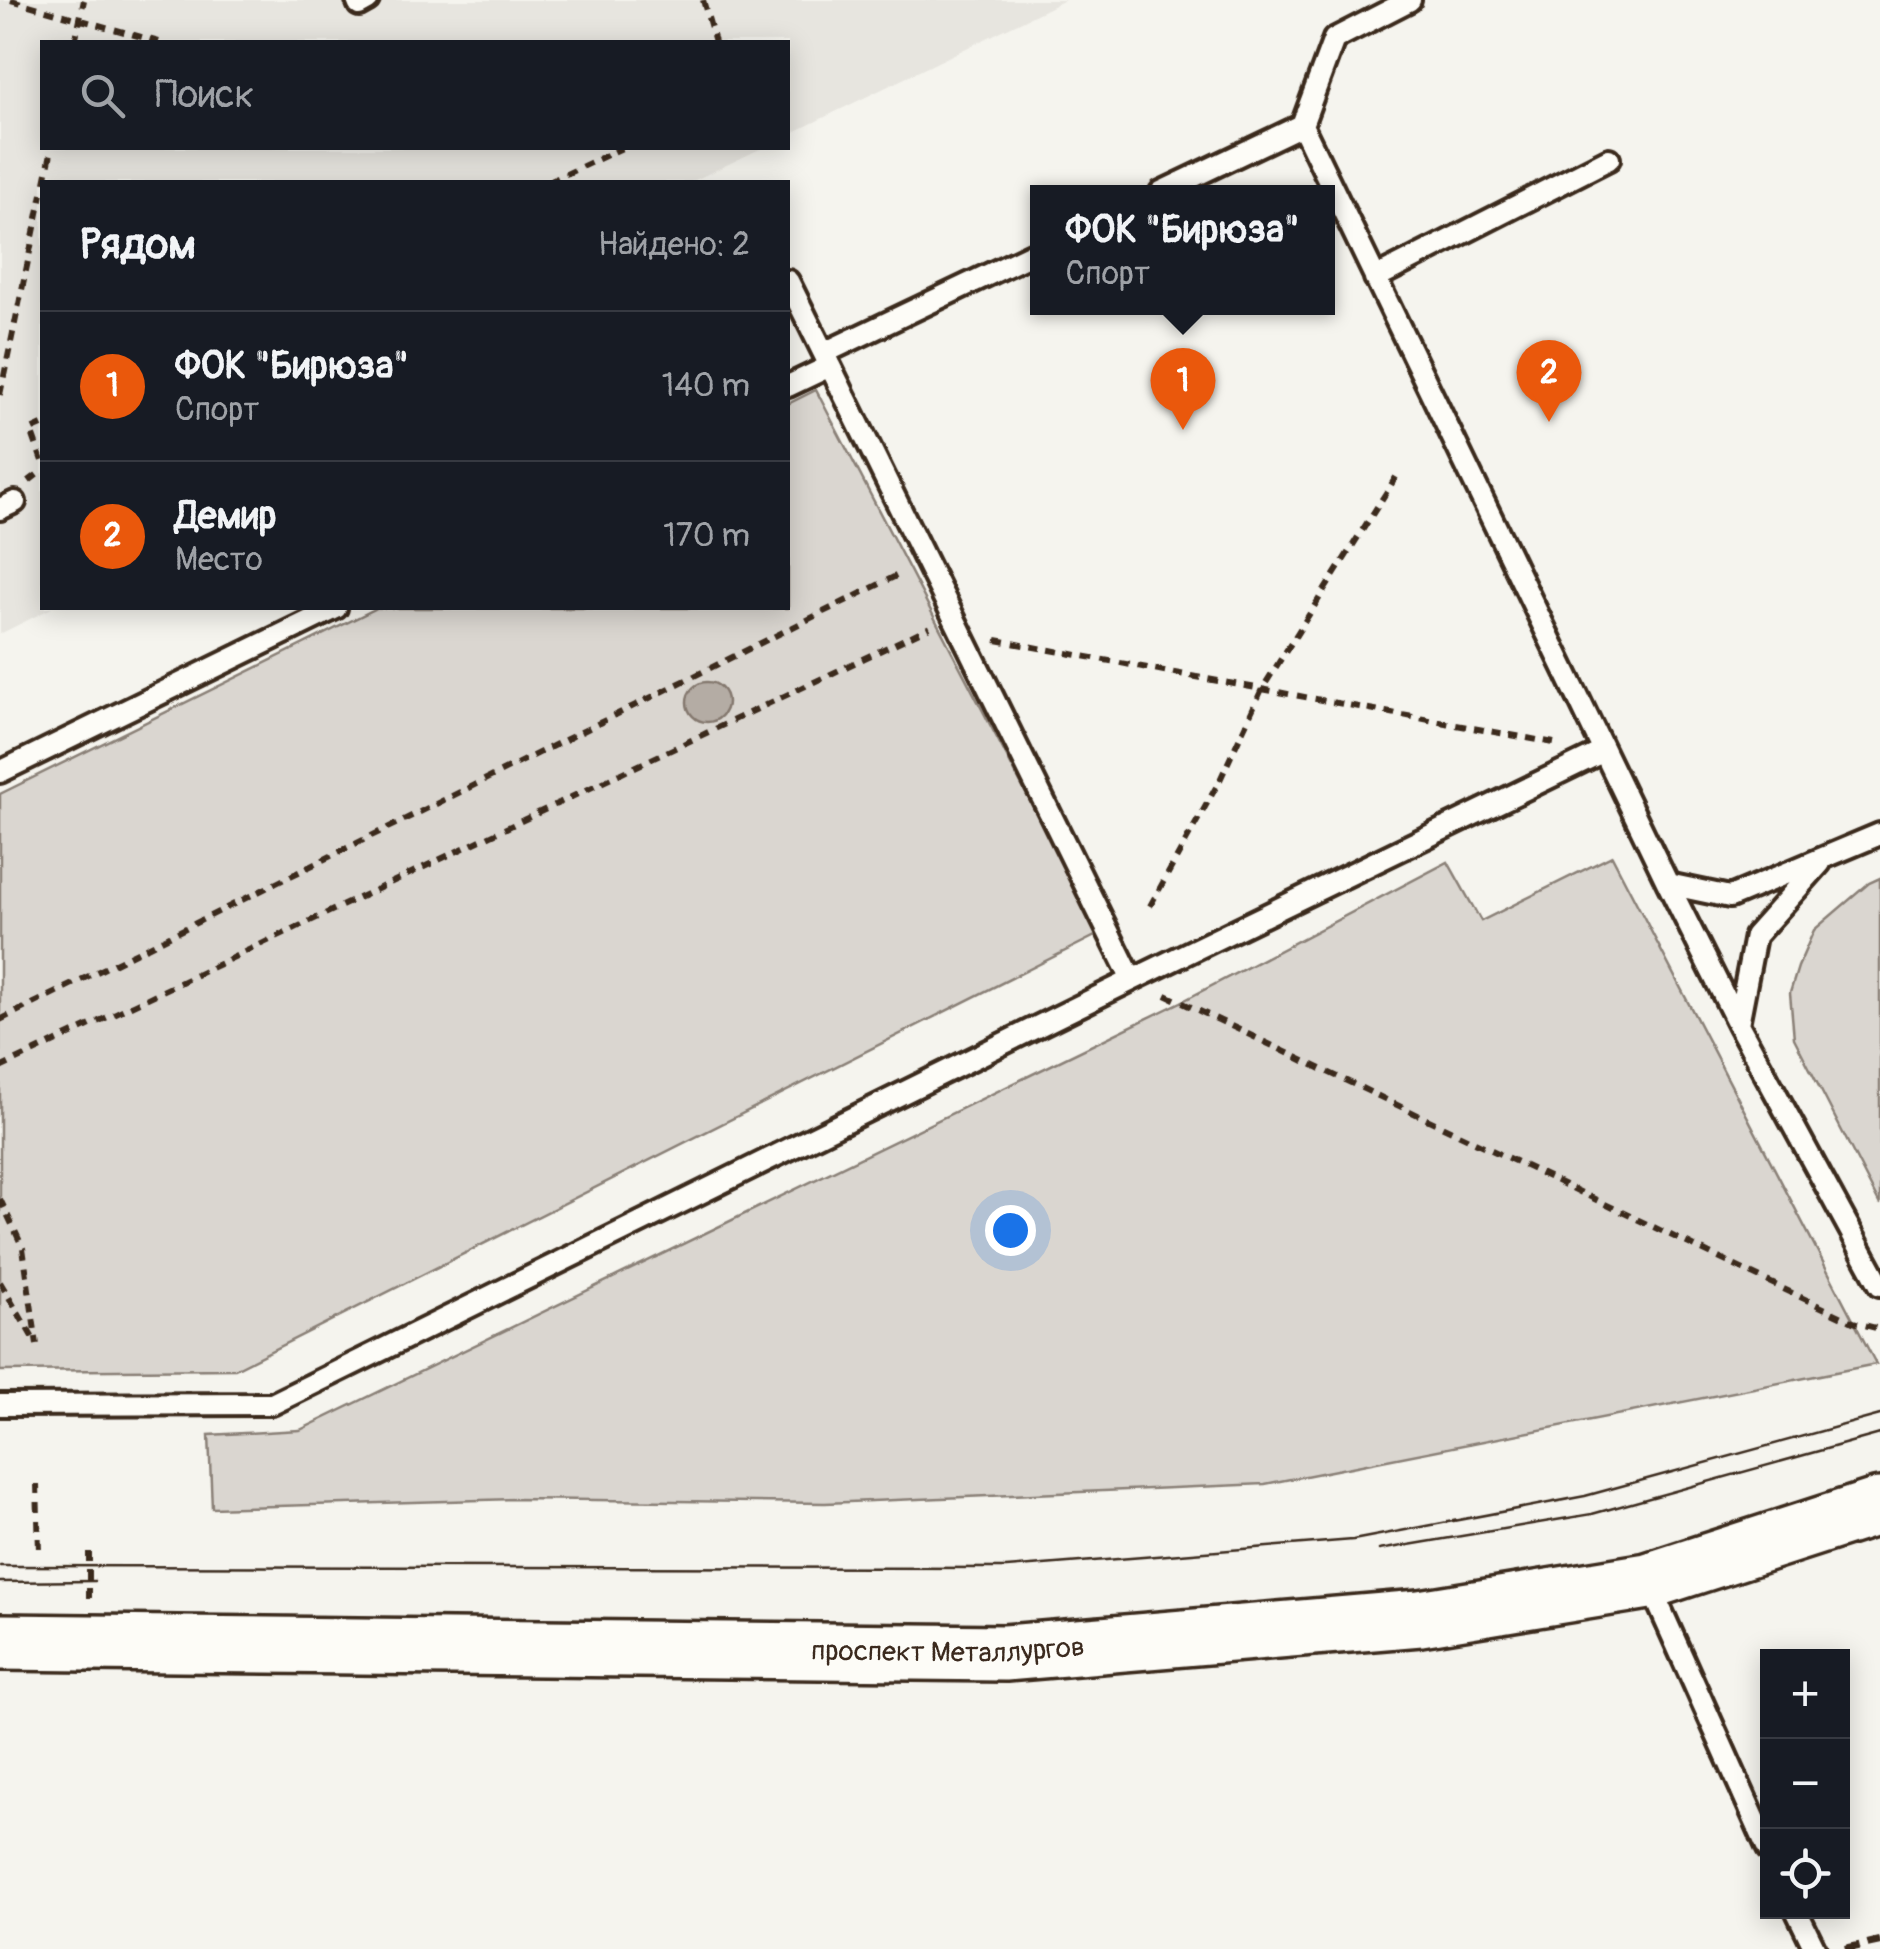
<!DOCTYPE html>
<html lang="ru">
<head>
<meta charset="utf-8">
<style>
  :root { --surface:#171b24; --page:#242831; --text:#f1f3f6; --muted:#9ea1a6; --line:#363941; --accent:#ea580c }
  body { margin:0; font-family:Pangolin,sans-serif; background:var(--page); color:var(--text) }
  .controls { position:absolute; right:30px; bottom:30px; display:grid; overflow:hidden; border-radius:0px; box-shadow:0 5px 25px #0003 }
  .controls button { width:90px; height:90px; display:grid; place-items:center; padding:0; border:0; border-bottom:2px solid var(--line); background:var(--surface); color:var(--text); font:50px sans-serif }
  .you { position:absolute; left:1010px; top:1230px; width:35px; height:35px; margin:-25px; border:8px solid #fff; border-radius:50%; background:#1a73e8; box-shadow:0 0 0 15px #1a73e833 }
  .badge { display:grid; place-items:center; width:65px; height:65px; border-radius:50%; background:var(--accent); color:#fff; font-size:32px; font-weight:700 }
  .pin { position:absolute; translate:-50% -82px; filter:drop-shadow(0 2px 5px #0008) }
  .pin::after { content:''; position:absolute; top:52px; width:35px; height:30px; background:inherit; clip-path:polygon(0 0,100% 0,50% 100%) }
  .popup { position:absolute; left:1030px; top:185px; width:305px; height:130px; box-sizing:border-box; display:grid; place-content:center; border-radius:0px; background:var(--surface); filter:drop-shadow(0 2px 8px #0005); font-size:32px; white-space:nowrap; color:var(--muted) }
  .popup b { font-size:38px; color:var(--text) }
  .popup::after { content:''; position:absolute; left:50%; top:100%; margin-left:-20px; border:20px solid transparent; border-top-color:var(--surface) }
  .list { margin:0; padding:0; list-style:none }
  h2 { display:flex; justify-content:space-between; align-items:center; height:130px; margin:0; padding:0 40px; font-size:42px }
  h2 small { font-size:32px; font-weight:400; color:var(--muted) }
  .list li { display:grid; grid-template-columns:65px 1fr auto; gap:30px; align-items:center; box-sizing:border-box; height:150px; padding:0 40px; border-top:2px solid var(--line) }
  .list b { display:block; font-size:38px; white-space:nowrap }
  .list p { margin:0; font-size:32px; white-space:nowrap; color:var(--muted) }
  .list em { font-size:32px; font-style:normal; color:var(--muted) }
  .icon { flex:none; width:55px; height:55px; fill:none; stroke:currentColor; stroke-width:2; stroke-linecap:round; stroke-linejoin:round }
  .map { position:relative; flex:none; width:1880px; height:1949px; overflow:hidden }
  .search { position:absolute; background:var(--surface); box-shadow:0 5px 25px #0003; left:40px; top:40px; width:750px; height:110px; display:flex; align-items:center; gap:25px; box-sizing:border-box; padding:0 35px; border-radius:0px; color:var(--muted); font-size:38px }
  .panel { position:absolute; background:var(--surface); box-shadow:0 5px 25px #0003; left:40px; top:180px; width:750px; height:430px; border-radius:0px }
  .map>svg:first-child { display:block }
</style>
</head>
<body>
<div class="map">
<svg width="1880" height="1949" viewBox="0 0 1880 1949">
  <rect width="100%" height="100%" fill="#f5f4ee"/>
  <filter id="ink" filterUnits="userSpaceOnUse"><feTurbulence type="fractalNoise" baseFrequency=".01" numOctaves="2"/><feDisplacementMap in="SourceGraphic" scale="20" xChannelSelector="R" yChannelSelector="G"/><feConvolveMatrix kernelMatrix="1 2 1 2 8 2 1 2 1" color-interpolation-filters="sRGB"/></filter>
  <g filter="url(#ink)">
    <path fill="#e7e5df" d="M 0,0 L 1065,0 L 788,135 L 788,42 L 42,42 L 42,148 L 762,148 L 691,182 L 42,182 L 42,608 L 52,608 L 0,634 Z"/>
    <path fill="#dad6d0" stroke="#8a8077" stroke-width="2.5" d="M 816,390 L 1099,934 L 235,1369 L 0,1371 L 0,794 L 377,608 L 788,608 L 788,404 Z
      M 1612,856 L 1876,1364 L 1265,1484 L 825,1503 L 515,1499 L 212,1508 L 209,1435 L 300,1430 L 1181,1002 L 1448,862 L 1481,921 Z
      M 1880,878 L 1880,1205 L 1794,1038 L 1790,993 L 1798,967 L 1814,930 L 1869,883 Z"/>
    <path fill="#b4aca4" stroke="#84786e" stroke-width="2.5" d="M687 702a20 20 0 1 1 40 0a20 20 0 1 1-40 0Z"/>
    <g fill="none" stroke-linecap="round" stroke-linejoin="round">
      <g stroke="#3b2a1e" stroke-width="28">
        <path id="lane" d="M 357,0 L 359,5 L 368,0
          M 1410,0 L 1334,39 L 1302,125 L 1668,884 L 1738,1024 L 1880,1285
          M 1161,192 L 1302,125
          M 1375,278 L 1609,159
          M 788,281 L 829,364
          M 824,353 L 1038,251
          M 788,386 L 830,366 L 1132,980
          M 0,509 L 15,502
          M 0,772 L 336,608
          M 1668,884 L 1730,897 L 1880,834
          M 1738,1024 L 1755,936 L 1820,863
          M 0,1405 L 272,1404 L 1132,980 L 1602,752
          M 1649,1583 L 1768,1849
          M 1797,1912 L 1815,1949"/>
      </g>
      <g stroke="#3b2a1e" stroke-width="62">
        <g id="secondary">
          <path id="s1" d="M 0,1642 L 1005,1653 L 1420,1618 L 1648,1581 L 1880,1506"/>
        </g>
      </g>
      <path stroke="#3b2a1e" stroke-width="6" stroke-dasharray="10 8" stroke-linecap="butt" d="M 11,0 L 159,42
        M 703,0 L 715,42
        M 75,42 L 84,0
        M 45,182 L 52,148
        M 549,182 L 622,148
        M 0,395 L 42,194
        M 42,425 L 31,430 L 42,461
        M 29,481 L 42,471
        M 996,640 L 1554,743
        M 1150,906 L 1220,780 L 1262,689 L 1396,477
        M 1166,995 L 1853,1322 L 1880,1329
        M 0,1020 L 902,573
        M 0,1068 L 930,627
        M 0,1199 L 23,1248 L 37,1345
        M 0,1282 L 34,1340
        M 37,1484 L 39,1551
        M 89,1598 L 89,1551"/>
      <use href="#lane" stroke="#fdfcf7" stroke-width="20"/>
      <use href="#secondary" stroke="#fdfcf7" stroke-width="55"/>
      <path stroke="#3b2a1e" stroke-width="2.5" d="M 1379,1550 L 1592,1514 L 1880,1434
        M 0,1566 L 1006,1568 L 1353,1540 L 1585,1496 L 1880,1415
        M 0,1582 L 95,1581"/>
      <path stroke="#3b2a1e" stroke-width="8" stroke-dasharray="15 8" stroke-linecap="butt" d="M 1845,1949 L 1880,1941"/>
    </g>
  </g>
  <g text-anchor="middle" dominant-baseline="central" stroke-width="10" stroke-linejoin="round" paint-order="stroke">
    <g font-size="28" fill="#3b2a1e" stroke="#fdfcf7">
      <text stroke="none"><textPath href="#s1" startOffset="948">проспект Металлургов</textPath></text>
    </g>
  </g>
</svg>
<div class="controls">
<button>+</button>
<button>−</button>
<button><svg class="icon" aria-label="locate" viewBox="0 0 24 24"><circle cx="12" cy="12" r="6"/><path d="M12 2v4M12 18v4M2 12h4M18 12h4"/></svg></button>
</div>
<div class="you"></div>
<div class="pin badge" style="left:1183px;top:430px">1</div>
<div class="popup"><b>ФОК &quot;Бирюза&quot;</b>Спорт</div>
<div class="pin badge" style="left:1549px;top:422px">2</div>
<div class="search"><svg class="icon" aria-label="search" viewBox="0 0 24 24"><circle cx="10" cy="10" r="6"/><path d="M15 15l6 6"/></svg>Поиск</div>
<section class="panel">
<h2>Рядом<small>Найдено: 2</small></h2>
<ul class="list">
<li><span class="badge">1</span><div><b>ФОК &quot;Бирюза&quot;</b><p>Спорт</p></div><em>140 m</em></li>
<li><span class="badge">2</span><div><b>Демир</b><p>Место</p></div><em>170 m</em></li>
</ul>
</section>
</div>
</body>
</html>
